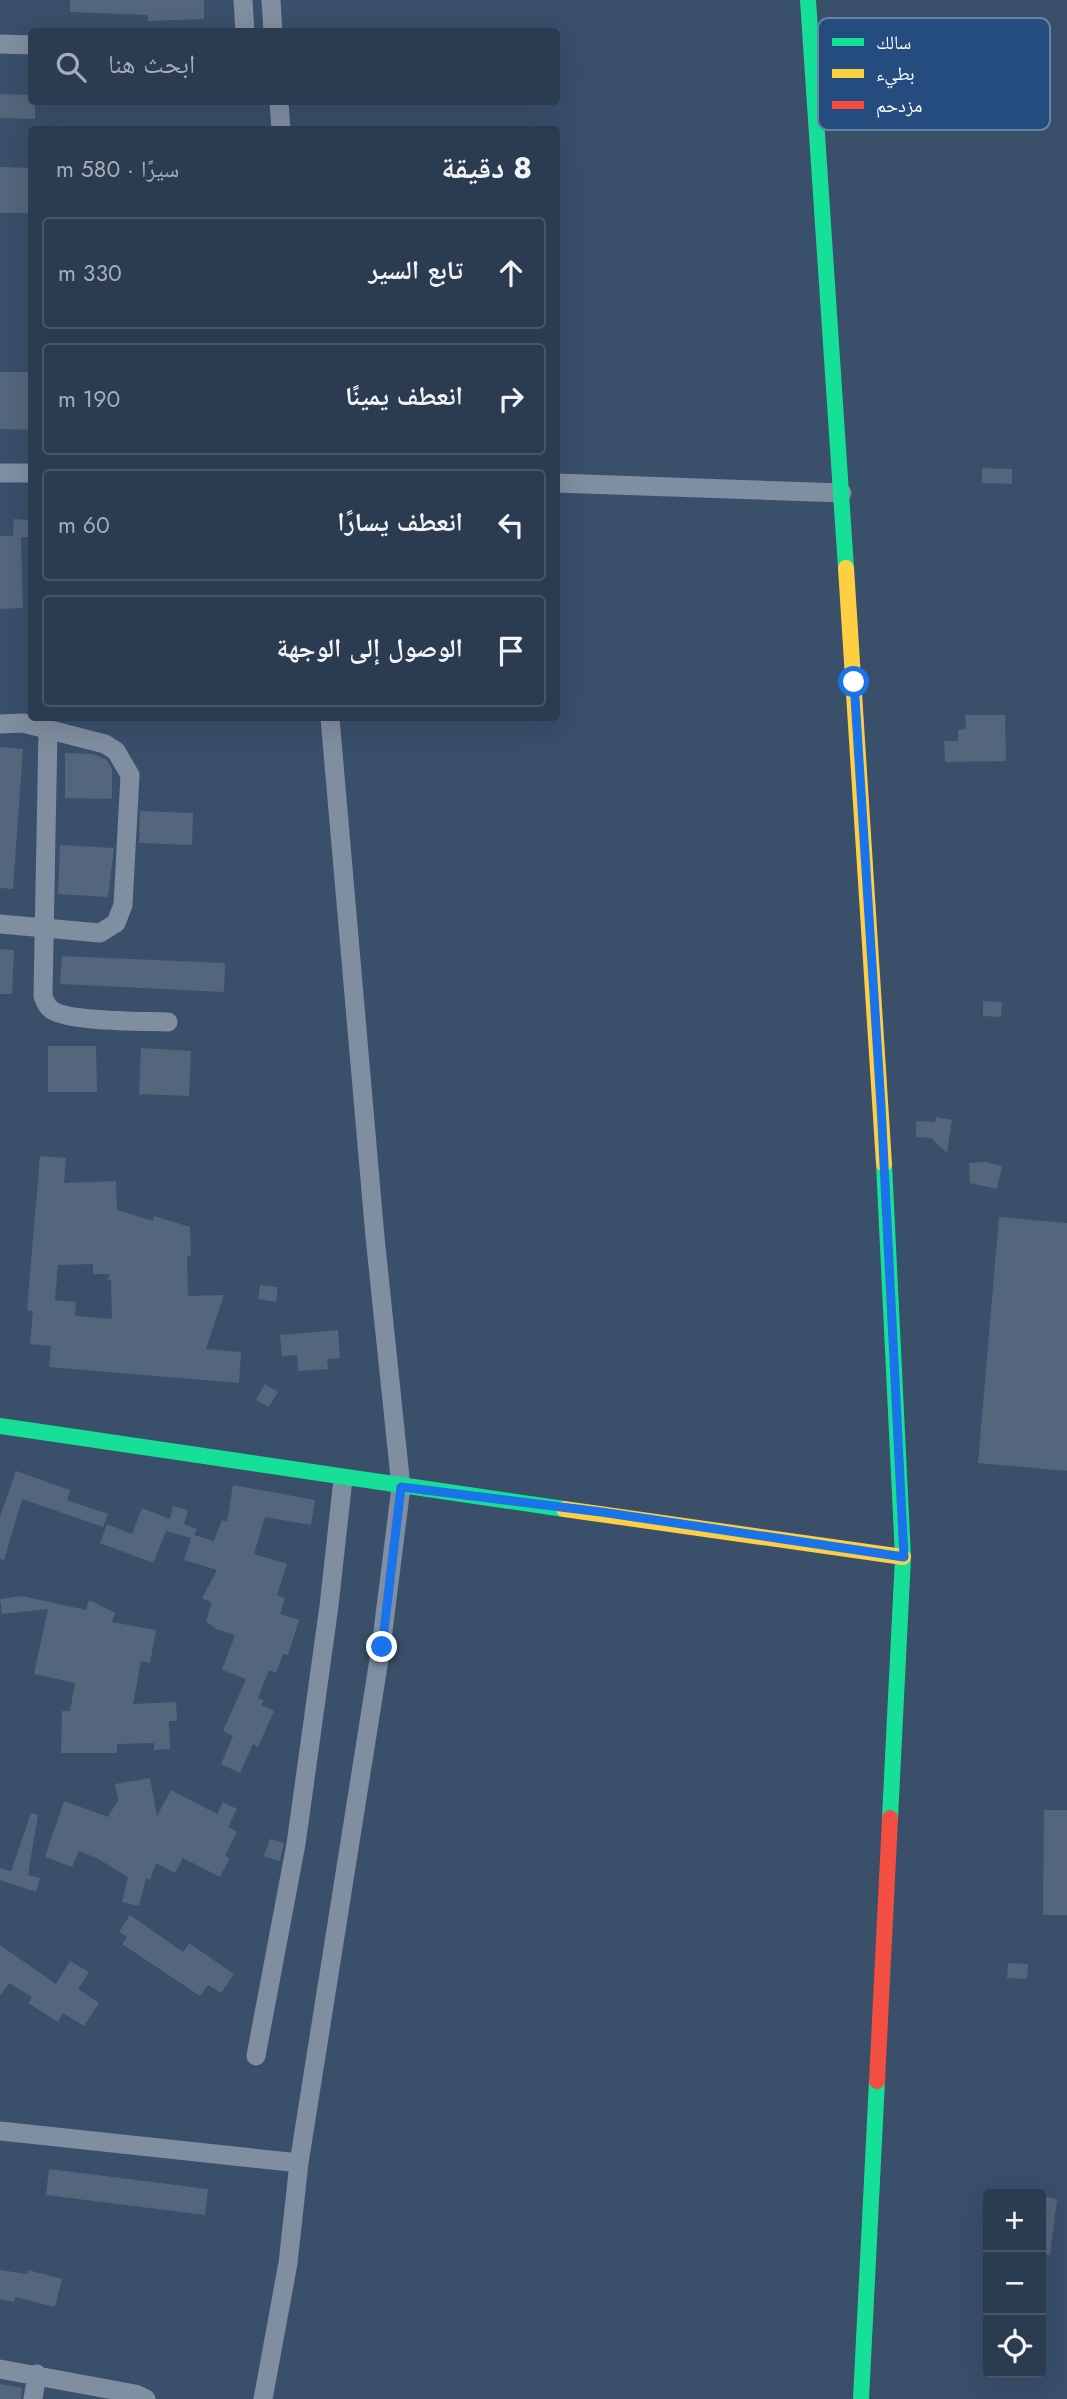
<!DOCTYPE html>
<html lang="ar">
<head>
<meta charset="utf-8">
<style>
  :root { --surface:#2b3b50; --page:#334257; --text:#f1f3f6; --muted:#a6adb7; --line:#475567 }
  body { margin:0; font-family:Jost,"Noto Naskh Arabic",sans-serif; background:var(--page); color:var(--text); direction:rtl }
  .controls { position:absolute; right:21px; bottom:21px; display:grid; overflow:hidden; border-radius:7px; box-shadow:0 7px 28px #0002 }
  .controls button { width:63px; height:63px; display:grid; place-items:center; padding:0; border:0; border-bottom:2px solid var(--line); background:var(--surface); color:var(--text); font:35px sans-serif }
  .stop { position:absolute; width:21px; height:21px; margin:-16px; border:5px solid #1a73e8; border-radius:50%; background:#fff }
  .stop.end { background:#1a73e8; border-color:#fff; box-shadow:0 2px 7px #0008 }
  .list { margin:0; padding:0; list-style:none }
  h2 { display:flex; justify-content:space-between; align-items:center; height:91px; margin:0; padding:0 28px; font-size:30px }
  h2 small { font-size:23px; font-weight:400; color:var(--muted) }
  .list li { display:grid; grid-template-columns:46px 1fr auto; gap:21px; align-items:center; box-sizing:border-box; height:112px; margin:0 14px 14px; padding:0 14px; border:2px solid var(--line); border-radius:7px }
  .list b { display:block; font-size:26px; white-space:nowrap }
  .list em { font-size:23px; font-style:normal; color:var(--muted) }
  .icon { flex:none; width:38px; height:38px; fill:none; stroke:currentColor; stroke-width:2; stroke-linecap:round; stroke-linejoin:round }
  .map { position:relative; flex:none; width:1067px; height:2399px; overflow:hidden; direction:ltr }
  .search { position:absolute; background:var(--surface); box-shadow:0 7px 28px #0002; left:28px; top:28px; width:532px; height:77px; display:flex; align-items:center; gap:18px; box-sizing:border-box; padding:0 24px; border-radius:7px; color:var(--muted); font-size:26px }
  .panel { position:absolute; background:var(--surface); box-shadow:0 7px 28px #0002; left:28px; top:126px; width:532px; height:595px; border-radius:7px; direction:rtl }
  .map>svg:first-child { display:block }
</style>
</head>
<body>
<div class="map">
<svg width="1067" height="2399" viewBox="0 0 1067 2399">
  <rect width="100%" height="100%" fill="#394f6a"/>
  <path fill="#54667c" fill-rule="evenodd" d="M 70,0 L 204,0 L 204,19 L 148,21 L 148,15 L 70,12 Z
    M 0,94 L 32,95 L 32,102 L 35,102 L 35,119 L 0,118 Z
    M 0,167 L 32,168 L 32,213 L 0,213 Z
    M 0,372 L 32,372 L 32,430 L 0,429 Z
    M 982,468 L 1012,469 L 1012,484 L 982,483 Z
    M 14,519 L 32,520 L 32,537 L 21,537 L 23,608 L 0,609 L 0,536 L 13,536 Z
    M 965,715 L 1005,715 L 1006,761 L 945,762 L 944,741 L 958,741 L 958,730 L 966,729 Z
    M 0,747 L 23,749 L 13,889 L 0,888 Z
    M 65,753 L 93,754 L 107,760 L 112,769 L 112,799 L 65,798 Z
    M 140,811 L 193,813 L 192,845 L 139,843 Z
    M 60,845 L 114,848 L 108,897 L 58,894 Z
    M 0,949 L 14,950 L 12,994 L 0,994 Z
    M 62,956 L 225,963 L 224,992 L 60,984 Z
    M 983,1001 L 1002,1002 L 1001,1017 L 983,1016 Z
    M 48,1046 L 96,1046 L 97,1092 L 48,1092 Z
    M 141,1048 L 191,1051 L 189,1096 L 139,1094 Z
    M 936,1117 L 952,1120 L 947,1153 L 931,1138 L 916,1137 L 916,1121 L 935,1122 Z
    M 40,1156 L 66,1158 L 64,1183 L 116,1181 L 117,1210 L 153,1221 L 154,1216 L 190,1227 L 191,1256 L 187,1256 L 188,1296 L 224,1295 L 206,1349 L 241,1352 L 239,1383 L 49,1367 L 51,1346 L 30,1344 L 33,1311 L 27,1310 ZM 93,1264 L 93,1274 L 110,1274 L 107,1280 L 111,1280 L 112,1319 L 75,1316 L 76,1302 L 55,1300 L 58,1265 Z
    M 986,1162 L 1002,1166 L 997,1189 L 970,1183 L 969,1163 Z
    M 999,1217 L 1067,1223 L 1067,1471 L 978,1463 Z
    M 260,1285 L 278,1287 L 276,1302 L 258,1299 Z
    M 338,1330 L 340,1358 L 327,1359 L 328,1369 L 298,1371 L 297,1355 L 282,1356 L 280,1335 Z
    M 265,1384 L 278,1392 L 269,1407 L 256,1400 Z
    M 16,1471 L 70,1490 L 67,1500 L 108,1514 L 103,1527 L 22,1499 L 4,1560 L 0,1559 L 0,1517 Z
    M 233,1485 L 315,1500 L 311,1525 L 265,1517 L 254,1554 L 287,1564 L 277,1595 L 285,1598 L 280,1614 L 299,1620 L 288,1655 L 283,1654 L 276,1673 L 269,1670 L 258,1698 L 264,1700 L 261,1705 L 274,1711 L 258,1747 L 253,1744 L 240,1773 L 221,1764 L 233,1736 L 223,1731 L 246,1679 L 222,1670 L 235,1635 L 216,1629 L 206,1621 L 212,1603 L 202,1598 L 217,1570 L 184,1560 L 191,1538 L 166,1531 L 153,1563 L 100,1543 L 107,1524 L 132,1534 L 142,1508 L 170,1519 L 173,1506 L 188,1510 L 184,1524 L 197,1529 L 194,1535 L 214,1541 L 222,1520 L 227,1522 Z
    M 22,1596 L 86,1610 L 89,1600 L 115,1613 L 112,1622 L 156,1630 L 150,1663 L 141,1661 L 133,1704 L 176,1702 L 177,1721 L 169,1721 L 170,1749 L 154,1750 L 154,1743 L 117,1744 L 117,1753 L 61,1753 L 62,1711 L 70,1711 L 75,1683 L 34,1674 L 48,1609 L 2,1614 L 0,1599 Z
    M 150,1778 L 157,1816 L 171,1790 L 217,1814 L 223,1802 L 237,1809 L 228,1827 L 237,1832 L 225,1856 L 230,1858 L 220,1877 L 183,1858 L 175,1873 L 156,1863 L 150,1880 L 146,1878 L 139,1906 L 122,1902 L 128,1877 L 98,1859 L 79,1851 L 72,1867 L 45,1857 L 64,1801 L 108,1817 L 118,1800 L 115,1784 Z
    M 1044,1810 L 1067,1810 L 1067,1915 L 1043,1915 Z
    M 31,1813 L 38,1815 L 28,1875 L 40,1878 L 36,1892 L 0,1880 L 0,1868 L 11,1871 Z
    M 270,1839 L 284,1843 L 280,1861 L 264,1856 Z
    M 130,1915 L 183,1952 L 189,1943 L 234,1974 L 221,1993 L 208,1985 L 200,1996 L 122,1944 L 127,1937 L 119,1932 Z
    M 0,1945 L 56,1984 L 70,1961 L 89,1972 L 78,1989 L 99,2003 L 84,2026 L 63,2013 L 58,2022 L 28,2003 L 32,1997 L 9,1983 L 0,1996 Z
    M 1008,1963 L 1028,1964 L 1027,1979 L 1007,1978 Z
    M 49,2169 L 208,2189 L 205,2215 L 46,2195 Z
    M 1041,2196 L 1057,2199 L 1050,2255 L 1041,2254 Z
    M 0,2270 L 27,2274 L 28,2270 L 62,2279 L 55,2307 L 15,2297 L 14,2302 L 0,2299 Z
    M 0,2384 L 22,2388 L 21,2399 L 0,2399 Z"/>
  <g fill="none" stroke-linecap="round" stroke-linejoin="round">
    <path stroke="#7f8ea0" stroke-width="19" d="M 243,0 L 245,32
      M 271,0 L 273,32
      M 0,44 L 32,45
      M 279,102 L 281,130
      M 0,473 L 32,473
      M 556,483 L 842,493
      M 0,724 L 23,723 L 105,744 L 116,751 L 130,775 L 123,905 L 116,923 L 100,933 L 0,924
      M 48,729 L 43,996 C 45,1002 47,1007 52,1010 C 68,1022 145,1021 168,1022
      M 256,2056 L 296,1844 L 329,1606 L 343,1479
      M 0,2131 L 299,2163
      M 0,2369 L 135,2394 L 146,2399
      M 33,2399 L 37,2374
      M 263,2399 L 288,2263 L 299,2163 L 381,1647 L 401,1487 L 375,1237 L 330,718"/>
    <path stroke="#16e098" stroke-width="16" d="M 808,0 L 846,568
      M 884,1164 L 903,1557 L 890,1818
      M 0,1426 L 564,1509
      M 861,2399 L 877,2081"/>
    <path stroke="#ffcf43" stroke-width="16" d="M 846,568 L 884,1164
      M 564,1509 L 903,1557"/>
    <path stroke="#f24e42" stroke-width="16" d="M 877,2081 L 890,1818"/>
  </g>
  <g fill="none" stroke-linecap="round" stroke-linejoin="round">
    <path stroke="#1a73e8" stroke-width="9" d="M 382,1647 L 401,1487 L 601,1512 L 904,1557 L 881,1105 L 854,682"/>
  </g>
  <rect x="818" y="18" width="232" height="112" rx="10" fill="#254c7e" stroke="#6682a5" stroke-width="2"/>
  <rect x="832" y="38" width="32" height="8" fill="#16e098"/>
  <rect x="832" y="69" width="32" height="9" fill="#ffcf43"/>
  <rect x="832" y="101" width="32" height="8" fill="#f24e42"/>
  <g font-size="19" fill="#fff">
    <text x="876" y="49">سالك</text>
    <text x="876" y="80">بطيء</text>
    <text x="876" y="112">مزدحم</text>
  </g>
</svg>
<div class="controls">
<button>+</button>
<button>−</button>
<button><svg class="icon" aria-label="locate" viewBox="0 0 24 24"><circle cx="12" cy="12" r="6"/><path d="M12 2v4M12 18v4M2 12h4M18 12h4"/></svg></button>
</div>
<div class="stop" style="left:854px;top:682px"></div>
<div class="stop end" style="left:382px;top:1647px"></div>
<div class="search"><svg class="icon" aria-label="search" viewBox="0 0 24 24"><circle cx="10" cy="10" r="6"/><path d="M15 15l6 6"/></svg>ابحث هنا</div>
<section class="panel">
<h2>8 دقيقة<small>سيرًا · 580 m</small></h2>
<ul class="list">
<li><svg class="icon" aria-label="ahead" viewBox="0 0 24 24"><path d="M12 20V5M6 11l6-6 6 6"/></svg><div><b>تابع السير</b></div><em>330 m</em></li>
<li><svg class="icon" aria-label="right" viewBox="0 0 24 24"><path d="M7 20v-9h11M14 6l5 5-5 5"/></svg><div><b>انعطف يمينًا</b></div><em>190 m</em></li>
<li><svg class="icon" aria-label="left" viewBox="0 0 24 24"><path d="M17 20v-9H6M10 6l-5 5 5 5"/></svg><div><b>انعطف يسارًا</b></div><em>60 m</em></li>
<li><svg class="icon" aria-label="arrive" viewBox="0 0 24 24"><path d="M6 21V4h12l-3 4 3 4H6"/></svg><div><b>الوصول إلى الوجهة</b></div></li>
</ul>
</section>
</div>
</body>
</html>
